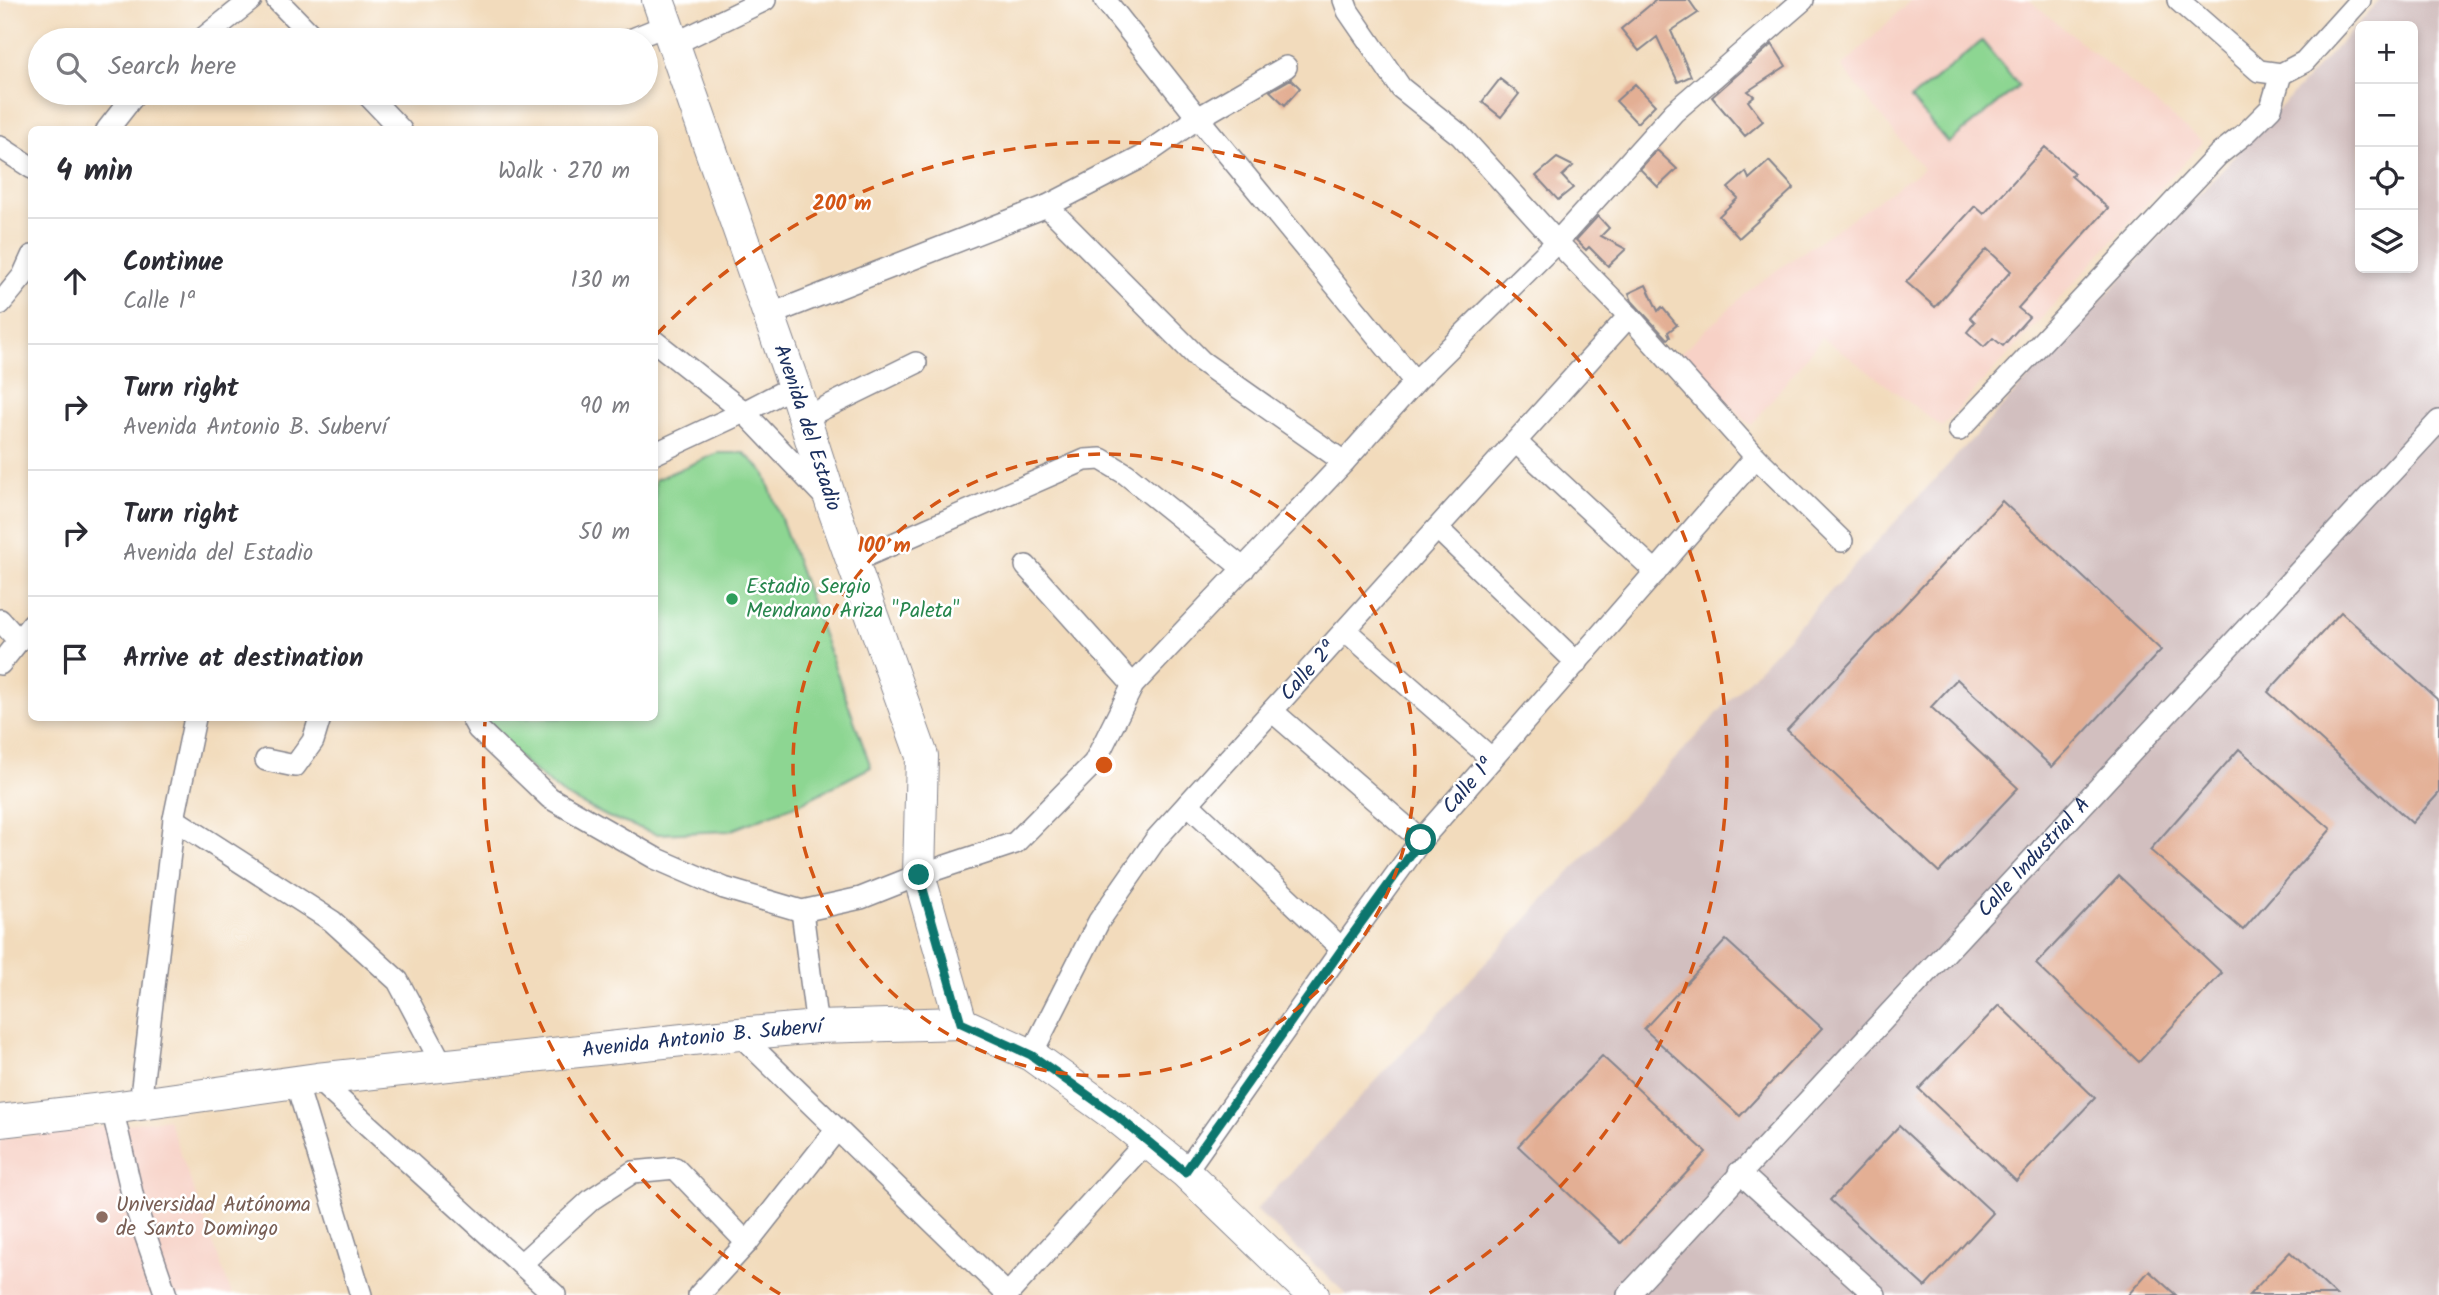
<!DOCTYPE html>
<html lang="en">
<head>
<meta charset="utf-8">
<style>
  :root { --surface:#fff; --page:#f7f7f7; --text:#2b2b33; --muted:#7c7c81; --line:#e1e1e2 }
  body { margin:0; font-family:Kalam,sans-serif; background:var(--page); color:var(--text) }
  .controls { position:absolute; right:21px; top:21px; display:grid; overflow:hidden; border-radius:10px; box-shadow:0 4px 10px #0003 }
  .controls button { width:63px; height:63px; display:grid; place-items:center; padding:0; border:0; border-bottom:2px solid var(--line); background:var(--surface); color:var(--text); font:35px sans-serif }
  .stop { position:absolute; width:21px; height:21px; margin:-16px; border:5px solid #0f766e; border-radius:50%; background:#fff }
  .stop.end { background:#0f766e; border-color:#fff; box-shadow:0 2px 7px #0008 }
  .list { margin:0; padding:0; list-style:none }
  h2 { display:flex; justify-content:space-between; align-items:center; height:91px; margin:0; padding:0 28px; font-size:30px }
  h2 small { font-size:23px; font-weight:400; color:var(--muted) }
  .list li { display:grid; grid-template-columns:46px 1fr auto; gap:21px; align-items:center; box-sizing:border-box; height:126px; padding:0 28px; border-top:2px solid var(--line) }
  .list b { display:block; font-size:26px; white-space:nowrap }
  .list p { margin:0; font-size:23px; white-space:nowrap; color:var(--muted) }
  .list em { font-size:23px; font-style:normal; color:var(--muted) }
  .icon { flex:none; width:38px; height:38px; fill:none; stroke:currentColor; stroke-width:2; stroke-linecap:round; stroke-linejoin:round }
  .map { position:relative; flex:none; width:2439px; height:1295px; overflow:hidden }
  .search { position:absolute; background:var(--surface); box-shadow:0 4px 10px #0003; left:28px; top:28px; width:630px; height:77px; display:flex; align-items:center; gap:18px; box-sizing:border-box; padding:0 24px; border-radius:38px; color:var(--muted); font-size:26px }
  .panel { position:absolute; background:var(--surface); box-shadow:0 4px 10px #0003; left:28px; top:126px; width:630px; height:595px; border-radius:10px }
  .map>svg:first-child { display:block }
</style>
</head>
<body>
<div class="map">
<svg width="2439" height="1295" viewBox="0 0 2439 1295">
  <rect width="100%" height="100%" fill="#fff"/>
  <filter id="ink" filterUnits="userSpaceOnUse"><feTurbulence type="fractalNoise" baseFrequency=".0143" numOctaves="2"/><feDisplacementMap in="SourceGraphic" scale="14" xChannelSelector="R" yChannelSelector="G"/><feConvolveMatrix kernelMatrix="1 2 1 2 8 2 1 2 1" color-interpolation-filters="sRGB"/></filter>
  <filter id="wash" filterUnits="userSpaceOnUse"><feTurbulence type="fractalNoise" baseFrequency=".00686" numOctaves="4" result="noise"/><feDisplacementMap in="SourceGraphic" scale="28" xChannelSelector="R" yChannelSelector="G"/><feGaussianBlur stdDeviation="1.57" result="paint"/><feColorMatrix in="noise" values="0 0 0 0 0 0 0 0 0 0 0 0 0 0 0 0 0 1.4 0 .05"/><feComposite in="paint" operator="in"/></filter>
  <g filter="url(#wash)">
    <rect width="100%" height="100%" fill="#f2dbbc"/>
    <path fill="#f7d1c6" d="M 1911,0 L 2029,0 L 2203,142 L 1942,427 L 1822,337 L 1751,426 L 1679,354 L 1754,286 L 1923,169 L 1842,67 Z
      M 168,1119 L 232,1295 L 0,1295 L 0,1139 Z"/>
    <path fill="#d2bfbf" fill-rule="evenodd" d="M 2380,0 L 2439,0 L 2439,1295 L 1347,1295 L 1256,1210 ZM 2360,26 L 2413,26 L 2413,268 L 2360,268 Z"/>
    <path fill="#8dd692" stroke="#548278" stroke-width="2" d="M 1982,41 L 2019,86 L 1948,143 L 1911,99 Z
      M 718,453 L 744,453 L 764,472 L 871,767 L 803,802 L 729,831 L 656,834 L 608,817 L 564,795 L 528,766 L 486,726 L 483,718 L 654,718 L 655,480 Z"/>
    <g id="blocks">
      <path fill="#e3af94" d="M 1656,0 L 1689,0 L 1698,13 L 1671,31 L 1691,76 L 1678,82 L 1657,37 L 1639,51 L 1621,29 Z
        M 1772,44 L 1786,66 L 1748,91 L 1754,96 L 1748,101 L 1763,121 L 1745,136 L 1712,97 Z
        M 1291,79 L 1300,88 L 1285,105 L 1270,91 Z
        M 1500,79 L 1519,94 L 1501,117 L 1482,102 Z
        M 1635,84 L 1655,105 L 1637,123 L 1616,101 Z
        M 2045,147 L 2074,173 L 2071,176 L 2108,208 L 2018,308 L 2029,317 L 2003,346 L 1993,338 L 1984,347 L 1967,332 L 1975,322 L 1970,317 L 2011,271 L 1987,249 L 1935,307 L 1906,282 L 1975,206 L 1984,214 Z
        M 1657,150 L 1677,169 L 1658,187 L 1640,169 Z
        M 1557,158 L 1573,166 L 1562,176 L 1573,188 L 1558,200 L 1536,176 Z
        M 1769,161 L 1794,188 L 1739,238 L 1719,216 L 1738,198 L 1728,188 L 1746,172 L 1749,179 Z
        M 1598,216 L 1609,228 L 1601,236 L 1626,249 L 1608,266 L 1589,247 L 1586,250 L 1576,240 Z
        M 1646,285 L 1658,311 L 1662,307 L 1677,325 L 1668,332 L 1670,337 L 1667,339 L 1632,301 L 1629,293 Z
        M 2002,501 L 2161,650 L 2052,767 L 1957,679 L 1931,707 L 2018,788 L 1939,872 L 1787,730 Z
        M 2341,612 L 2439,701 L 2439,793 L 2412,823 L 2268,692 Z
        M 2239,749 L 2331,829 L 2243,930 L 2150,850 Z
        M 2119,876 L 2222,973 L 2139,1062 L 2036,964 Z
        M 1726,940 L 1822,1028 L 1740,1116 L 1644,1029 Z
        M 1999,1005 L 2095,1098 L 2016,1181 L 1919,1089 Z
        M 1602,1056 L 1706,1152 L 1621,1243 L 1518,1146 Z
        M 1899,1126 L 1993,1213 L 1925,1287 L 1830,1200 Z
        M 2290,1252 L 2336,1295 L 2249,1295 Z
        M 2149,1271 L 2176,1295 L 2128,1295 Z"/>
    </g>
  </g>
  <g filter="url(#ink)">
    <use href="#blocks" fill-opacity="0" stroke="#86858d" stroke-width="2"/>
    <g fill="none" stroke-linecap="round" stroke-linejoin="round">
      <g stroke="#86858d" stroke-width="24">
        <g id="street">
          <path d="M 277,0 L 316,40"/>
          <path d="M 1105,0 L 1198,118 L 1415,382"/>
          <path d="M 1344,0 L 1348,11 L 1401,88 L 1460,135 L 1557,242 L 1629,316 L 1756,457 L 1842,541"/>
          <path d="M 2178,0 L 2259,71 L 2281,74 L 2304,62 L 2360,0"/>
          <path d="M 201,40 L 251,0"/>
          <path d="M 630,40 L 667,25"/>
          <path d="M 674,44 L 765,0"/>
          <path d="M 366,93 L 401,130"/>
          <path d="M 107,130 L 136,93"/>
          <path d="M 0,147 L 32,168"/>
          <path d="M 1047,206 L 1201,361 L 1344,462"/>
          <path d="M 0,304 L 23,276 L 32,256"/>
          <path d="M 769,315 L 1047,206 L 1142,157 L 1198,118 L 1286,67"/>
          <path d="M 654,341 L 744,412 L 825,497"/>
          <path d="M 804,418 L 916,363"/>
          <path d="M 1959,430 L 2218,155 L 2247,132 L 2271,108 L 2281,74"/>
          <path d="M 1516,442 L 1656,572"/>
          <path d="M 654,454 L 744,412 L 794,386"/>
          <path d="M 1438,529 L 1577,663"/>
          <path d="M 852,562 L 1085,460 L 1101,459 L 1126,474 L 1244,569"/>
          <path d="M 1026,566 L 1133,685"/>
          <path d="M 0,620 L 18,640"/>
          <path d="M 1346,631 L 1492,759"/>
          <path d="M 0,664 L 32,624"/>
          <path d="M 1272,711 L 1421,840"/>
          <path d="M 472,718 L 478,729 L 550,798 L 655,858 L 724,888 L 802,911 L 861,898 L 919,875 L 1015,843 L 1094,763 L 1133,685 L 1344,462 L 1415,382 L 1557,242 L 1674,112 L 1803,0"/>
          <path d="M 266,760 L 295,766 L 313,741 L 320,718"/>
          <path d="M 1188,804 L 1342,949"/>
          <path d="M 174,819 L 332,921 L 398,981 L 443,1066"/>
          <path d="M 802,911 L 817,1027"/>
          <path d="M 739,1034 L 1008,1295"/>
          <path d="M 1031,1055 L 1099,921 L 1156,839 L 1629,316"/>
          <path d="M 317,1079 L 555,1295"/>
          <path d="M 296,1082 L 361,1295"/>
          <path d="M 140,1104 L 174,819 L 195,718"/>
          <path d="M 112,1108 L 134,1202 L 166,1295"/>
          <path d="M 1185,1172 L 1342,949 L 1421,840 L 1756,457"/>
          <path d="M 1739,1172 L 1875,1295"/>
          <path d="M 521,1264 L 592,1199 L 633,1172 L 675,1168 L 747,1243"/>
          <path d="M 699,1295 L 747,1243 L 837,1129"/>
          <path d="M 1007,1295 L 1147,1141"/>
          <path id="s1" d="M 1628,1295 L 2439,421"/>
        </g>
      </g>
      <g stroke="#86858d" stroke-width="34">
        <g id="secondary">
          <path id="s2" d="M 658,0 L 794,386 L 832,504 L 922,756 L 919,875 L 961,1023"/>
          <path id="s3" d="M 0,1121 L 112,1108 L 317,1079 L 739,1034 L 817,1027 L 961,1023 L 1031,1055 L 1117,1117 L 1185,1172 L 1313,1295"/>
        </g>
      </g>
      <use href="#street" stroke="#fff" stroke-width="21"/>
      <use href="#secondary" stroke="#fff" stroke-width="32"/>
    </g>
  </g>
  <g fill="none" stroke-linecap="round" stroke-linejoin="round" filter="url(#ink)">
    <path stroke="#0f766e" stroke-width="9" d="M 919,875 L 961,1023 L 1031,1055 L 1117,1116 L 1185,1172 L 1342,949 L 1421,840"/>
  </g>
  <g fill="none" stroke="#d45514" stroke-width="3.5" stroke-dasharray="12 9">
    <circle cx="1104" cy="765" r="311"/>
    <path d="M780 1294A621 621 0 0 1 485 722M657 334A621 621 0 1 1 1428 1294"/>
  </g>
  <circle fill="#2e9e5b" stroke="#fff" stroke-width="2.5" cx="732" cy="599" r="7"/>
  <circle fill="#8d6e63" stroke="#fff" stroke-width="2.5" cx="102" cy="1217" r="7"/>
  <g text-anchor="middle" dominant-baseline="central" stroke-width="5" stroke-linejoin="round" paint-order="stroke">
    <g font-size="21" fill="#1b2f5e" stroke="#fff">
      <text stroke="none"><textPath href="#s2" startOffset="453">Avenida del Estadio</textPath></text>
      <text transform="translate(1309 671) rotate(-48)">Calle 2ª</text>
      <text transform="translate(1469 786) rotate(-49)">Calle 1ª</text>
      <text stroke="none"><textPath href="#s1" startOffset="597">Calle Industrial A</textPath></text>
      <text stroke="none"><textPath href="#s3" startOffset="707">Avenida Antonio B. Suberví</textPath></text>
    </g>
    <g font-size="21" fill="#27864d" stroke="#fff" text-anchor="start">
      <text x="746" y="587">Estadio Sergio<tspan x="746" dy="24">Mendrano Ariza "Paleta"</tspan></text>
    </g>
    <g font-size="21" fill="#785e54" stroke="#fff" text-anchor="start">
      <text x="116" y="1205">Universidad Autónoma<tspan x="116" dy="24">de Santo Domingo</tspan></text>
    </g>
  </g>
  <circle cx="1104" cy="765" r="10" fill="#d45514" stroke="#fff" stroke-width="3.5"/>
  <g font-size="21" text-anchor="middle" font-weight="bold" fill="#d45514" stroke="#fff" stroke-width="5" stroke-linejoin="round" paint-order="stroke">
    <text x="842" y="210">200 m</text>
    <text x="884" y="552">100 m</text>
  </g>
</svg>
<div class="controls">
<button>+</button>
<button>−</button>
<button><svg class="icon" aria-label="locate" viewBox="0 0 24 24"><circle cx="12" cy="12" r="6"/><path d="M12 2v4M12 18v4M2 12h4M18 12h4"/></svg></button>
<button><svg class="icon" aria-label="layers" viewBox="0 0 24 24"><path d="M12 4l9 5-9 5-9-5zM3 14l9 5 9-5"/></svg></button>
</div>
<div class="stop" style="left:1421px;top:840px"></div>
<div class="stop end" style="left:919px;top:875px"></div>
<div class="search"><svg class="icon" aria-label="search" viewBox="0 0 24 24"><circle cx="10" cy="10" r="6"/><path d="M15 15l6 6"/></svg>Search here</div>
<section class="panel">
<h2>4 min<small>Walk · 270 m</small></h2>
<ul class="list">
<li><svg class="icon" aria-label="ahead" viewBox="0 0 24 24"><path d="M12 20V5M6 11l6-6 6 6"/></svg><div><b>Continue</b><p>Calle 1ª</p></div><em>130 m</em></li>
<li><svg class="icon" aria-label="right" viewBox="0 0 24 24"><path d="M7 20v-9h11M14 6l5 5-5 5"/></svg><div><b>Turn right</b><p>Avenida Antonio B. Suberví</p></div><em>90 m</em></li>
<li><svg class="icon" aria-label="right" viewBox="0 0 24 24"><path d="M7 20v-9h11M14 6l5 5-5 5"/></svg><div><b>Turn right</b><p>Avenida del Estadio</p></div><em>50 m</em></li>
<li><svg class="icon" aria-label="arrive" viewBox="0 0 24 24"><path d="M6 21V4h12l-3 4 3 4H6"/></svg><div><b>Arrive at destination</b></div></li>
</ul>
</section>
</div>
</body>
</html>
